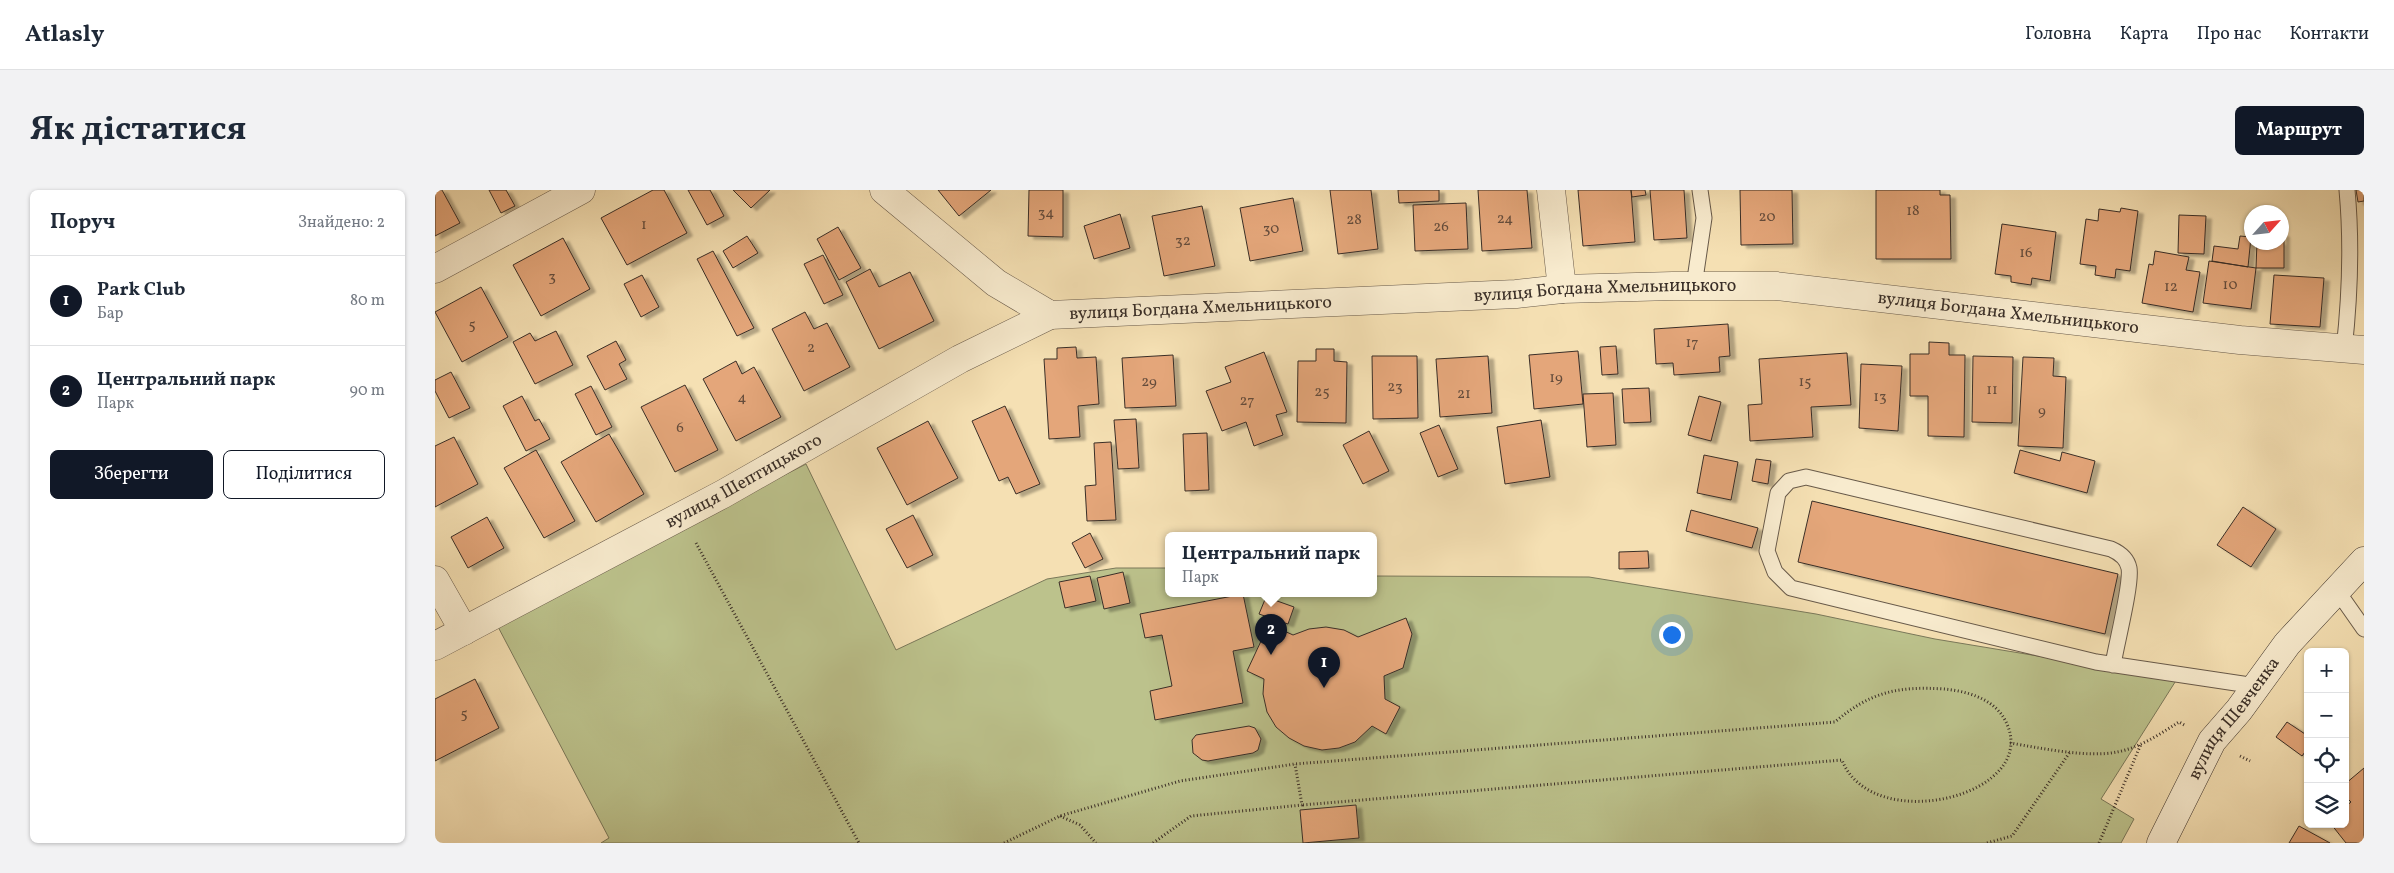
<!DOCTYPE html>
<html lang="uk">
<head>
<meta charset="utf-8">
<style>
  :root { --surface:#fff; --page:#f2f2f3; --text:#1f2937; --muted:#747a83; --line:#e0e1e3; --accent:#111827 }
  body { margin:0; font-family:Vollkorn,serif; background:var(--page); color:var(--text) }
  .controls { position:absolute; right:15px; bottom:15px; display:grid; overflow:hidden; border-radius:8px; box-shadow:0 1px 4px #0004 }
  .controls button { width:45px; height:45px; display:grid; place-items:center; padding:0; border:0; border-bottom:1px solid var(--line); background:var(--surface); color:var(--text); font:25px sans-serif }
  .compass { position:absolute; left:1809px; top:15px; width:45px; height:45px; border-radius:50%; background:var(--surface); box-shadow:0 1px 4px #0004; rotate:63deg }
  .you { position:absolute; left:1236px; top:444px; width:18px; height:18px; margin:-12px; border:4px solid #fff; border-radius:50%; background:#1a73e8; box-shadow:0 0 0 8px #1a73e833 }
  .badge { display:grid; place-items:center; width:32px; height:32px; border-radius:50%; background:var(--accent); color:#fff; font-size:16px; font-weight:700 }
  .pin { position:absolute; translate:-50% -41px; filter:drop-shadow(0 1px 2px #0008) }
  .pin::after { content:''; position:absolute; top:26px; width:18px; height:15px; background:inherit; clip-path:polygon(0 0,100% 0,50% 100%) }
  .popup { position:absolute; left:730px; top:342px; width:212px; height:65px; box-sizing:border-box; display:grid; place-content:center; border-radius:8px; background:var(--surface); filter:drop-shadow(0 1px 4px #0005); font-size:16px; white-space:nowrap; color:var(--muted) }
  .popup b { font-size:19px; color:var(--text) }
  .popup::after { content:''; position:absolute; left:50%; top:100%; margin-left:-10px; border:10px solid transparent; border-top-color:var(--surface) }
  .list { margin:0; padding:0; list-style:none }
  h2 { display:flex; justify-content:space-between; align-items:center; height:65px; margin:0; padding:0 20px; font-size:21px }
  h2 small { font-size:16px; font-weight:400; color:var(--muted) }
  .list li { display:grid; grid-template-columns:32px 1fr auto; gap:15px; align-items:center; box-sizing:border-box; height:90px; padding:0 20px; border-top:1px solid var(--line) }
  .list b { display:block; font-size:19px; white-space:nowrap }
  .list p { margin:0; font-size:16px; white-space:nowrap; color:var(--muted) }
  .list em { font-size:16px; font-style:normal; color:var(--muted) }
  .actions { display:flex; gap:10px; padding:15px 20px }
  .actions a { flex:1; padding:11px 0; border:1px solid var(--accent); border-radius:8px; text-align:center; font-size:18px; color:var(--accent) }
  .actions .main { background:var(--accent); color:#fff }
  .icon { flex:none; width:28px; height:28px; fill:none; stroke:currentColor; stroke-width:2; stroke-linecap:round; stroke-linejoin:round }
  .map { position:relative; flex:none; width:1929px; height:653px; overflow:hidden; border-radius:8px }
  header { display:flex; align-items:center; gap:30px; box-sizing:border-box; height:70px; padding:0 25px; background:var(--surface); border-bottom:1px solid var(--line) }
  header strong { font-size:24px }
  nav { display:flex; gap:28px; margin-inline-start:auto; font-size:18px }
  .intro { display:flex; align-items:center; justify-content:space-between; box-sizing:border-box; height:120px; padding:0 30px }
  h1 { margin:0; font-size:35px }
  .button { padding:12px 22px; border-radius:8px; background:var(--accent); color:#fff; font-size:18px; font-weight:700 }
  main { display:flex; gap:30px; padding:0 30px }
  aside { flex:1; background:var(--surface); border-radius:8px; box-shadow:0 1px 4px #0004 }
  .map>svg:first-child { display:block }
</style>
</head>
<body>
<header>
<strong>Atlasly</strong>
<nav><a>Головна</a><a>Карта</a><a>Про нас</a><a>Контакти</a></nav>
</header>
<div class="intro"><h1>Як дістатися</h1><a class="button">Маршрут</a></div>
<main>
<aside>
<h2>Поруч<small>Знайдено: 2</small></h2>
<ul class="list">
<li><span class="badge">1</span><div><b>Park Club</b><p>Бар</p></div><em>80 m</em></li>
<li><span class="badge">2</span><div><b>Центральний парк</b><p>Парк</p></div><em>90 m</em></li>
</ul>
<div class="actions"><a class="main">Зберегти</a><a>Поділитися</a></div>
</aside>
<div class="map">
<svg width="1929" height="653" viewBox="0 0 1929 653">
  <defs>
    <filter id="shadow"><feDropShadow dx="5.5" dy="3" stdDeviation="1" flood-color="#0004"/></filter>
  </defs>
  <rect width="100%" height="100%" fill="#f5e0b3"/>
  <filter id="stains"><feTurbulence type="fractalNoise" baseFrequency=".004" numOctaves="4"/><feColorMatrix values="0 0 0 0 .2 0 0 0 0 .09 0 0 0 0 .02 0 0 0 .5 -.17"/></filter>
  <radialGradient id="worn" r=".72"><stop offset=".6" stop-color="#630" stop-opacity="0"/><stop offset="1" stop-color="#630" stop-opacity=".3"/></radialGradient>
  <path fill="#bcc28c" stroke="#7a785a" d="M 371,274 L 461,460 L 612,389 L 681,378 L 733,378 L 734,404 L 938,404 L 939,386 L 1154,387 L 1381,424 L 1500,449 L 1742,489 L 1666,609 L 1699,629 L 1686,653 L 166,653 L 174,648 L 61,433 Z"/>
  <path fill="#e4a67a" stroke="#392e27" filter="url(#shadow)" d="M 0,0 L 7,0 L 25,33 L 0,46 Z
    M 54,0 L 71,0 L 80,16 L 66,23 Z
    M 218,0 L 229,0 L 252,43 L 192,75 L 166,28 Z
    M 253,0 L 275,0 L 289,26 L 272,35 Z
    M 298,0 L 335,0 L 316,18 Z
    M 503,0 L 556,0 L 524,26 Z
    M 594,0 L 628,0 L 628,47 L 593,46 Z
    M 895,0 L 936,0 L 943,59 L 903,64 Z
    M 963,0 L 1004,0 L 1004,11 L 964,13 Z
    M 1043,0 L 1092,0 L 1097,58 L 1047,61 Z
    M 1143,0 L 1196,0 L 1200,52 L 1148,56 Z
    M 1196,0 L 1210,0 L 1211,5 L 1197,7 Z
    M 1215,0 L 1249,0 L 1252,48 L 1219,50 Z
    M 1305,0 L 1357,0 L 1358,54 L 1306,55 Z
    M 1441,0 L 1505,0 L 1505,5 L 1515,5 L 1516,69 L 1441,69 Z
    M 1921,0 L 1929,0 L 1929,11 L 1923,12 Z
    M 858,8 L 868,61 L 815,71 L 805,18 Z
    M 1031,13 L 1033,59 L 980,61 L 978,15 Z
    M 767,16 L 780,76 L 729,86 L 717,26 Z
    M 1686,18 L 1703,21 L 1695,81 L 1681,79 L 1680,88 L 1660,85 L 1661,76 L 1645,74 L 1651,29 L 1663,31 L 1664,19 L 1685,22 Z
    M 685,24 L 695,58 L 659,69 L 649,36 Z
    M 1744,25 L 1771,26 L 1769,64 L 1743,63 Z
    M 1567,34 L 1621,42 L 1615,91 L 1597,88 L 1596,95 L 1576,92 L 1576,86 L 1560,84 Z
    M 403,37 L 426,78 L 404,90 L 382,49 Z
    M 1846,44 L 1849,44 L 1849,78 L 1821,78 L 1822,52 L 1846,52 Z
    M 312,46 L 323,63 L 298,78 L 288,61 Z
    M 1805,46 L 1816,47 L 1813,77 L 1777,71 L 1779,56 L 1803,59 Z
    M 128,48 L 155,99 L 106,126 L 78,75 Z
    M 278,61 L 319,138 L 302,146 L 262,69 Z
    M 1720,61 L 1754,67 L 1751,80 L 1765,82 L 1758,122 L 1707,113 L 1714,74 L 1718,75 Z
    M 388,65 L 408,105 L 389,114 L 369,74 Z
    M 1774,71 L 1821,78 L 1816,119 L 1768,113 Z
    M 435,79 L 444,97 L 475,82 L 499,131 L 444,159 L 411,92 Z
    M 207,85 L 224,117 L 206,127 L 189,94 Z
    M 1839,85 L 1889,88 L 1885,137 L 1835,134 Z
    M 46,97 L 73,147 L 27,172 L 0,122 Z
    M 370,122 L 379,139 L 392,133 L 415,177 L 369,201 L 337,139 Z
    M 1293,134 L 1295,166 L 1284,167 L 1285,182 L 1239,185 L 1238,173 L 1221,174 L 1219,139 Z
    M 121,141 L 138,175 L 100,194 L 78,152 L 95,143 L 100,151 Z
    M 181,151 L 191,170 L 184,174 L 192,189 L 170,200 L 152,166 Z
    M 1494,152 L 1514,153 L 1514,165 L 1530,165 L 1529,247 L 1493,246 L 1493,206 L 1475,206 L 1475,164 L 1494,164 Z
    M 1181,156 L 1183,184 L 1167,185 L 1165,157 Z
    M 641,157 L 642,168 L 661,167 L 664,214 L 643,216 L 645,247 L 614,249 L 609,169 L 622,169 L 622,158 Z
    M 881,159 L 899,159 L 899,171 L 912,172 L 911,233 L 862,232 L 863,171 L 881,171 Z
    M 1143,161 L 1148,214 L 1099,219 L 1094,165 Z
    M 829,162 L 852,222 L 841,225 L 848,245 L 819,256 L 811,232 L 787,241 L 771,201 L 796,192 L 790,177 Z
    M 1412,163 L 1416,215 L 1376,217 L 1378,247 L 1315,251 L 1313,215 L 1327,214 L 1324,169 Z
    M 738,165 L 741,216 L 690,218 L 687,168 Z
    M 937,166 L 982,166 L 983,228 L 938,229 Z
    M 1053,166 L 1057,223 L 1005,227 L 1001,169 Z
    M 1538,166 L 1578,167 L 1577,233 L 1537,232 Z
    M 1588,167 L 1619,168 L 1618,186 L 1631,187 L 1628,258 L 1583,256 Z
    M 301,171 L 307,184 L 319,177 L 346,227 L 301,251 L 268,189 Z
    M 1426,174 L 1467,176 L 1463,241 L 1424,238 Z
    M 16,182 L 35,218 L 14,228 L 0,201 L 0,190 Z
    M 250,195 L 283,260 L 240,282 L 206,217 Z
    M 156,196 L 177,237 L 161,245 L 140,204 Z
    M 1214,198 L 1216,232 L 1189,233 L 1187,199 Z
    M 1178,203 L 1181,255 L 1152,257 L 1148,204 Z
    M 87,206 L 100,231 L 104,229 L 115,249 L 91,261 L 68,216 Z
    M 1264,206 L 1286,212 L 1276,251 L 1253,245 Z
    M 570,216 L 605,294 L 581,304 L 573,287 L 564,291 L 537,231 Z
    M 701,229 L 704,278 L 683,279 L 679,230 Z
    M 1106,230 L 1115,287 L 1070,294 L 1062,237 Z
    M 493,231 L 523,288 L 472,315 L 442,258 Z
    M 1004,235 L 1023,279 L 1003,287 L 985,243 Z
    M 934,241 L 954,281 L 928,294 L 908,255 Z
    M 772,243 L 774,300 L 750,301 L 748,244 Z
    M 174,244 L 209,304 L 161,332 L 126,272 Z
    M 19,247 L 43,294 L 0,317 L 0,256 Z
    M 676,252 L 681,330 L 652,331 L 650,296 L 661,295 L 659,253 Z
    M 101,260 L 140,331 L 109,348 L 69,278 Z
    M 1585,260 L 1625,271 L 1627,262 L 1660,271 L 1652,303 L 1579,283 Z
    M 1269,265 L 1303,272 L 1296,310 L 1262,303 Z
    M 1321,269 L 1336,271 L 1333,294 L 1317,291 Z
    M 1377,311 L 1683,384 L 1670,444 L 1363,372 Z
    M 1808,317 L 1841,339 L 1816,377 L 1782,355 Z
    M 1256,320 L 1323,338 L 1317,358 L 1251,341 Z
    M 478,325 L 498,365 L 472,378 L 451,339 Z
    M 52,327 L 69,358 L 33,378 L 16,347 Z
    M 655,343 L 668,369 L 650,378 L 637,353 Z
    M 1213,361 L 1214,378 L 1184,379 L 1184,362 Z
    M 688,382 L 695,413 L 669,419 L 662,388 Z
    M 655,386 L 661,411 L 630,418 L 624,392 Z
    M 808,404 L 819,457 L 798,461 L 808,513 L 720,530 L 715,501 L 737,496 L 727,445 L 710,448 L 705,424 Z
    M 831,407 L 859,417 L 853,434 L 824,424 Z
    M 971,428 L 977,444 L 968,478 L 949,486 L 950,509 L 965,517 L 951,544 L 937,536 L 920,552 L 904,558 L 887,560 L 869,556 L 854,548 L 841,537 L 832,522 L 828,504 L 829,489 L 812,481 L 834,434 L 858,445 L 874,439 L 891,437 L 909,440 L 923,447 Z
    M 40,489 L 64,538 L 0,571 L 0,509 Z
    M 1852,532 L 1873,546 L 1873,558 L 1867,566 L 1841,547 Z
    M 814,536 L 820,538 L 826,549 L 823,560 L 818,563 L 773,571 L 767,570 L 758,563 L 757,550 L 761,545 Z
    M 1929,578 L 1929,653 L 1911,653 L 1896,634 L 1910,634 L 1910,617 L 1916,612 L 1910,606 L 1910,594 Z
    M 921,615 L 924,648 L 868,653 L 865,620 Z
    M 1864,636 L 1895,653 L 1854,653 Z"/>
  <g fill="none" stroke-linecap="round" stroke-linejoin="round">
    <g stroke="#685a4a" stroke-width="17">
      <path id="service" d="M 1259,96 L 1269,28 L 1265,0
        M 1909,160 C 1915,106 1917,54 1912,0
        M 1901,399 L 1929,439
        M 1678,475 C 1681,455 1697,394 1694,378 C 1692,368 1685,363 1676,359 L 1371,287 L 1354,291 L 1343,303 L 1332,361 L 1340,382 L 1356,398 L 1661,472 L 1821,496"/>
    </g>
    <g stroke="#685a4a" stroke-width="29">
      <g id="minor">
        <path id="s1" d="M 449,0 L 561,93 L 615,125 L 1081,104 L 1127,99 L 1238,96 L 1341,96 L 1805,150 L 1929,160"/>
        <path d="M 1116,0 L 1127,99"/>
        <path d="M 0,79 L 146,0"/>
        <path d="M 0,390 L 29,441"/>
        <path id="s2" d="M 0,456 L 288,304 L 525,169 L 615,125"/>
      </g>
    </g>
    <g stroke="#392e27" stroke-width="29">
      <g id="secondary">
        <path id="s3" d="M 1726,653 L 1777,551 L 1804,520 L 1852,454 L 1929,371"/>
      </g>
    </g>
    <path stroke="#392e27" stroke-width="3" stroke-dasharray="1 2.5" stroke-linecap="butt" d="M 261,353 L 424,653
      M 1575,553 C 1605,558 1653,568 1682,562 C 1704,558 1725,544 1744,532 L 1751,536
      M 1805,566 L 1815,571
      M 625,626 L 645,635 L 661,653
      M 569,653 L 625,626 L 745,591 L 860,574 L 1400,532 C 1435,502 1463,496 1509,499 C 1532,501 1559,509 1570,530 C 1610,605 1437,648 1407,570 L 867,615
      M 718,653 L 756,626 L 867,615 L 860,574
      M 1552,653 L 1577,646 L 1635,562
      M 1664,653 L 1706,554"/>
    <use href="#service" stroke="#f8ebce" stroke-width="15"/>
    <use href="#minor" stroke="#f8ebce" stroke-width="28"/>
    <use href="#secondary" stroke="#f8ebce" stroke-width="28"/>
  </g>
  <g text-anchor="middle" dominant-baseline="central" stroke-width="4" stroke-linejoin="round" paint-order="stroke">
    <g font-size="15" fill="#644c3c">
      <text x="1478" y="21">18</text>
      <text x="611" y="23">34</text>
      <text x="1332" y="27">20</text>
      <text x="1070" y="29">24</text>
      <text x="919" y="30">28</text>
      <text x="209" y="35">1</text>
      <text x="1006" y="37">26</text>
      <text x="836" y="39">30</text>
      <text x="748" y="51">32</text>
      <text x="1591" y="63">16</text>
      <text x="117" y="87">3</text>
      <text x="1795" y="95">10</text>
      <text x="1736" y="97">12</text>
      <text x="37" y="135">5</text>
      <text x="1257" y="153">17</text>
      <text x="376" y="158">2</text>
      <text x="1121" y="188">19</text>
      <text x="714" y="192">29</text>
      <text x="1370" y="192">15</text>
      <text x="960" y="197">23</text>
      <text x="1557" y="200">11</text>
      <text x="887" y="202">25</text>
      <text x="1029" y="204">21</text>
      <text x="1445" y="207">13</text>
      <text x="307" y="208">4</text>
      <text x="812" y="211">27</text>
      <text x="1607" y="221">9</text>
      <text x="245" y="238">6</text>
      <text x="29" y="524">5</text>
    </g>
    <g font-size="18" fill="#392e27" stroke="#f8ebce">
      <text stroke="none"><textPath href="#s1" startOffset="764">вулиця Богдана Хмельницького</textPath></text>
      <text stroke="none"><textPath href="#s1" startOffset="359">вулиця Богдана Хмельницького</textPath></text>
      <text stroke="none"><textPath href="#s1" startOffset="1169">вулиця Богдана Хмельницького</textPath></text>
      <text stroke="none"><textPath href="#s2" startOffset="350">вулиця Шептицького</textPath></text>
      <text stroke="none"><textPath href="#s3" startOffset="145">вулиця Шевченка</textPath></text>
    </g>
  </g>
  <rect width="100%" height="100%" filter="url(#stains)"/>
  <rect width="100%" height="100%" fill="url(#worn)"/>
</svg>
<div class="controls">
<button>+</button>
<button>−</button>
<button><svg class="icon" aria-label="locate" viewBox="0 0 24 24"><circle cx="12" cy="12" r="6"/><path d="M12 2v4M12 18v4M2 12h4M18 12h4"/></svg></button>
<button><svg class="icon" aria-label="layers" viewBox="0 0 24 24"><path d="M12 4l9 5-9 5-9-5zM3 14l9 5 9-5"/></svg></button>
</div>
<svg class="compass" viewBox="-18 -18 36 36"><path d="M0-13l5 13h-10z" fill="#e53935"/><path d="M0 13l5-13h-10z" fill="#747a83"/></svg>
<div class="you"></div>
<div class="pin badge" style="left:889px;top:498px">1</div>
<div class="pin badge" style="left:836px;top:465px">2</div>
<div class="popup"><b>Центральний парк</b>Парк</div>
</div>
</main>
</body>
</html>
